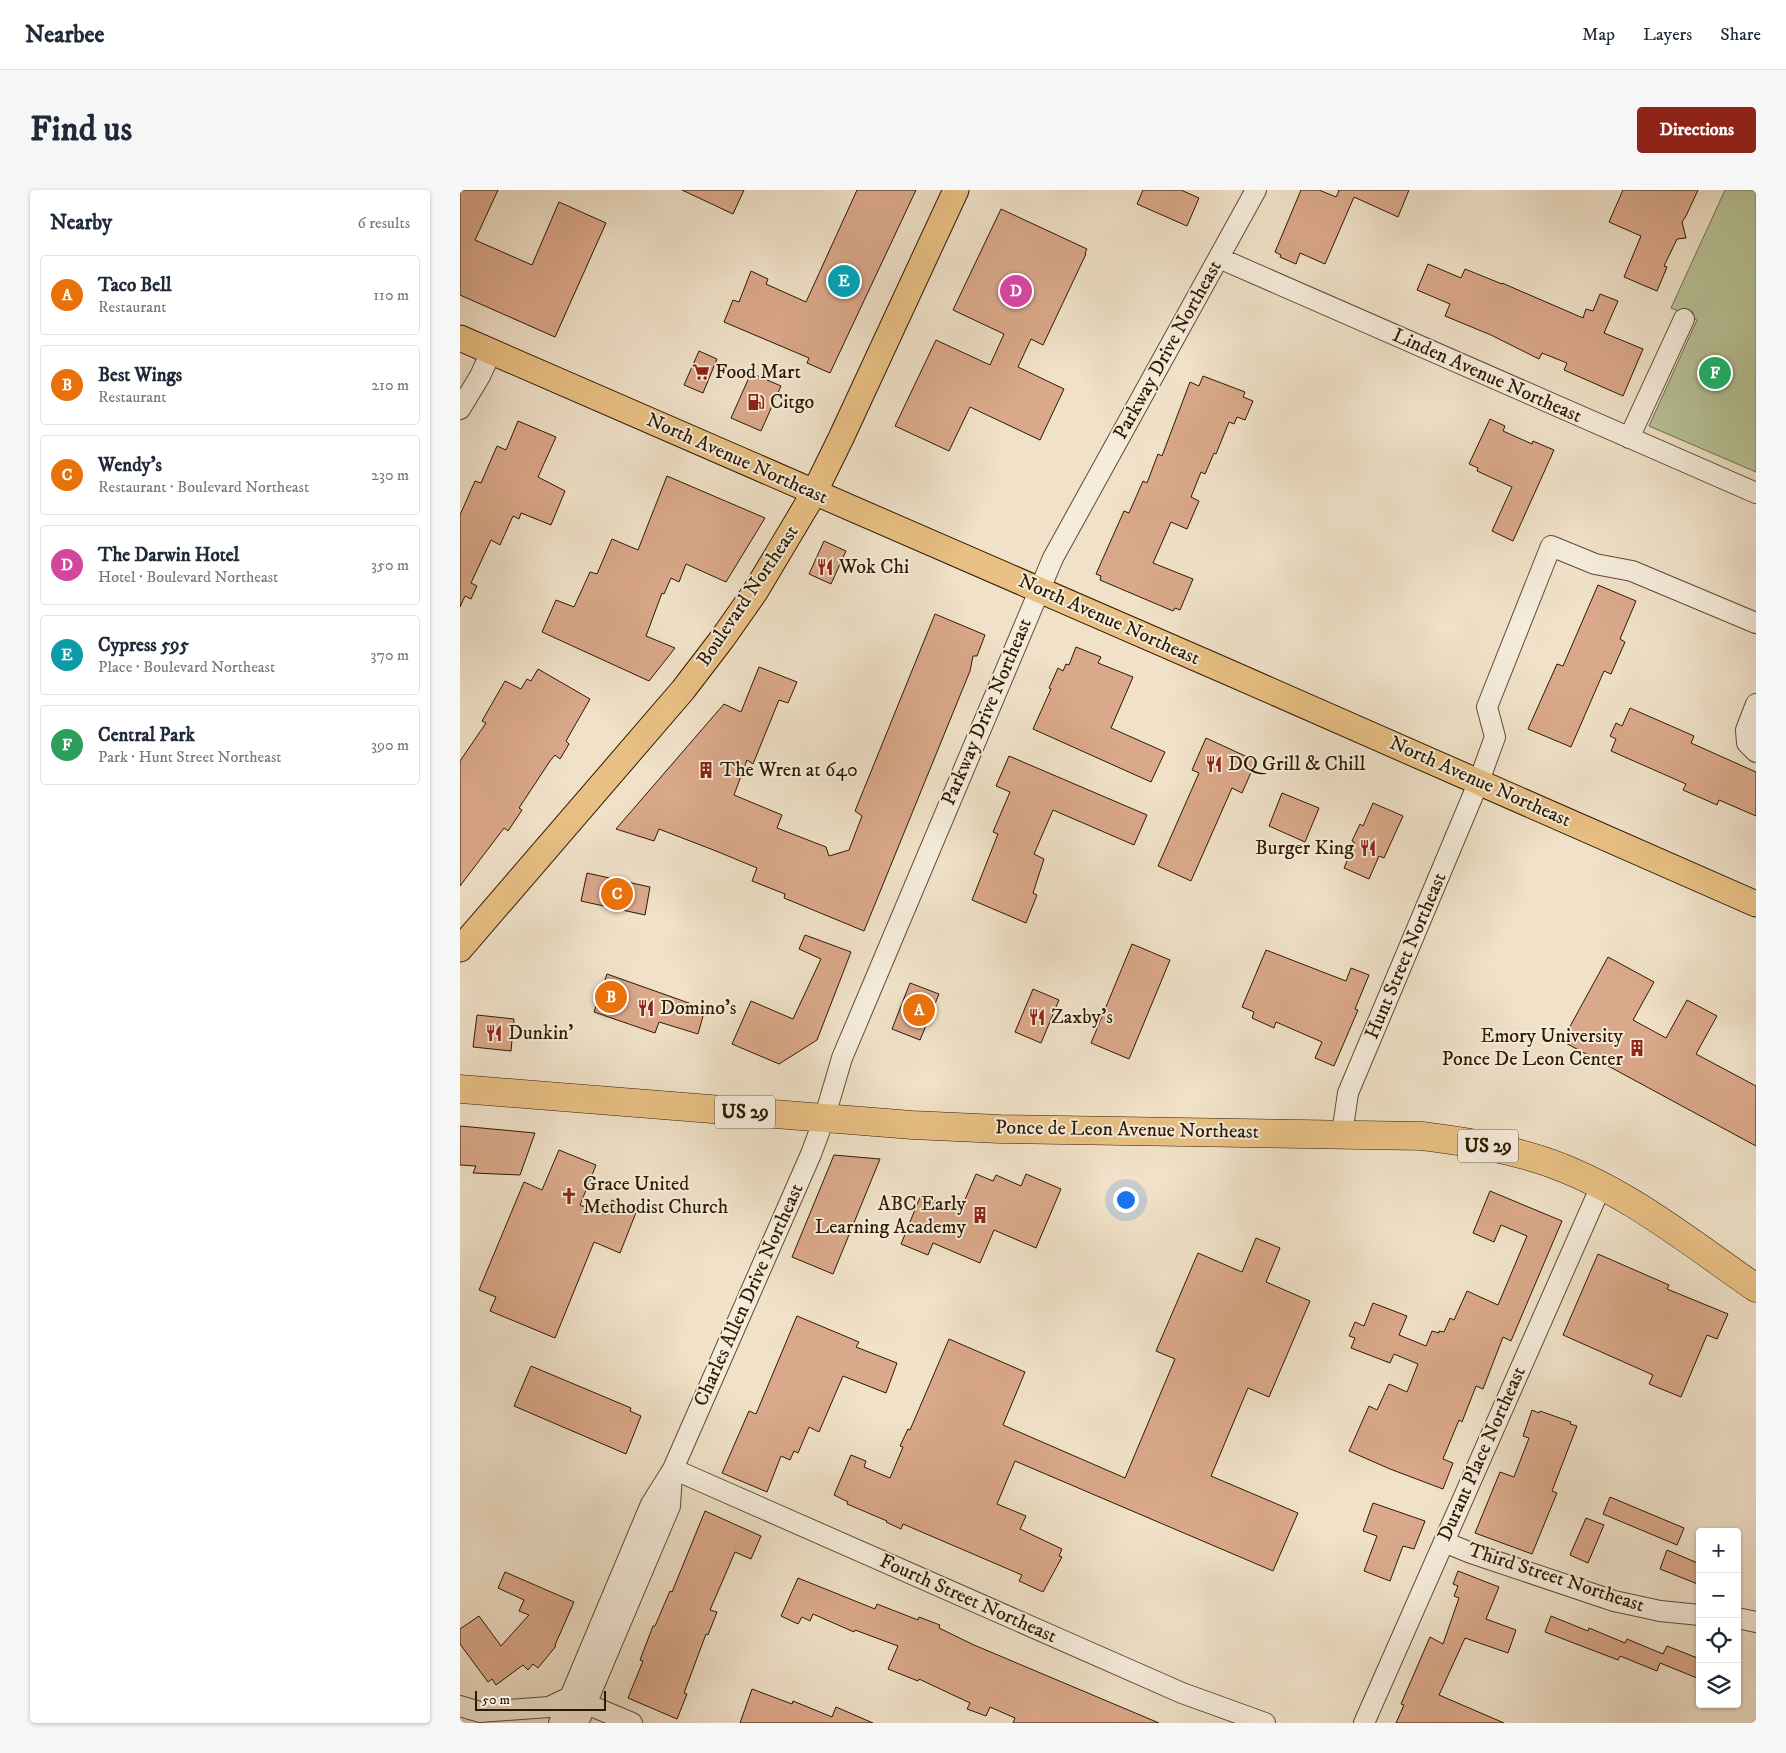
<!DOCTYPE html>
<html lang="en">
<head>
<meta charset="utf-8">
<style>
  :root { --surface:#fff; --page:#f6f6f7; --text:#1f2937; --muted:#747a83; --line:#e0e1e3; --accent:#8f2418 }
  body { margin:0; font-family:"IM FELL DW Pica",serif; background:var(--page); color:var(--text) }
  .controls { position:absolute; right:15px; bottom:15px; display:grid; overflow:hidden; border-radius:5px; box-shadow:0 1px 4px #0004 }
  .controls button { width:45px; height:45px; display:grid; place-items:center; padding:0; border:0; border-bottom:1px solid var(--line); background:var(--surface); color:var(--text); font:25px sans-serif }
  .scale { position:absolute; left:15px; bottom:12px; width:131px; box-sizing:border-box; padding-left:5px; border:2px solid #2e1901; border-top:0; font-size:14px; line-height:18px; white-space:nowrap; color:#2e1901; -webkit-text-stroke:4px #f5ecdb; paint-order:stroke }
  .you { position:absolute; left:665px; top:1009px; width:18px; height:18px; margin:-12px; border:4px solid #fff; border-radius:50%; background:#1a73e8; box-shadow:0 0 0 8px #1a73e833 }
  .badge { display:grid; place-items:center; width:32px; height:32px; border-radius:50%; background:var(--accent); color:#fff; font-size:16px; font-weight:700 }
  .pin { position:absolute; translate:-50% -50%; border:2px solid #fff; box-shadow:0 1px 5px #0006 }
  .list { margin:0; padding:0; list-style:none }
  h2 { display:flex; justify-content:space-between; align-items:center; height:65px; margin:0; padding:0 20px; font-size:21px }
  h2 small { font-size:16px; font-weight:400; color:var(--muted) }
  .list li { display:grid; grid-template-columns:32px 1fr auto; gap:15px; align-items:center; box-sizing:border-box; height:80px; margin:0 10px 10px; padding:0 10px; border:1px solid var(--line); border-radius:5px }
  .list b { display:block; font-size:19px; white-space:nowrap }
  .list p { margin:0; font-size:16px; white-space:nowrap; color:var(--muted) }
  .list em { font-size:16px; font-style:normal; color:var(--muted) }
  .icon { flex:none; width:28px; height:28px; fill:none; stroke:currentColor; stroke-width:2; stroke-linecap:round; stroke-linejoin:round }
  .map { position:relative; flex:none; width:1296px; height:1533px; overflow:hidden; border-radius:5px }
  header { display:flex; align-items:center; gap:30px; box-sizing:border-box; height:70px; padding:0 25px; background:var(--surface); border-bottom:1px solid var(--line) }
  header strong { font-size:24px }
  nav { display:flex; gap:28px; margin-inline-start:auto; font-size:18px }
  .intro { display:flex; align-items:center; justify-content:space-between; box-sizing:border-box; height:120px; padding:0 30px }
  h1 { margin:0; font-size:35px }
  .button { padding:12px 22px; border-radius:5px; background:var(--accent); color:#fff; font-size:18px; font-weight:700 }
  main { display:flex; gap:30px; padding:0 30px }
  aside { flex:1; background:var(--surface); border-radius:5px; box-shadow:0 1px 4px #0004 }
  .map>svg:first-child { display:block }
</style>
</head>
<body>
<header>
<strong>Nearbee</strong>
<nav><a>Map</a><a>Layers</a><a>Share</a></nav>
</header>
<div class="intro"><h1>Find us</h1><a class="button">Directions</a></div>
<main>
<aside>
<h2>Nearby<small>6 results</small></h2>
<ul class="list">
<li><span class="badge" style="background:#e8710a">A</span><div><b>Taco Bell</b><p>Restaurant</p></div><em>110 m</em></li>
<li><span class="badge" style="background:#e8710a">B</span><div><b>Best Wings</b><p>Restaurant</p></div><em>210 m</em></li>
<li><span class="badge" style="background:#e8710a">C</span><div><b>Wendy's</b><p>Restaurant · Boulevard Northeast</p></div><em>230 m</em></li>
<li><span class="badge" style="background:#d1479c">D</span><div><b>The Darwin Hotel</b><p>Hotel · Boulevard Northeast</p></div><em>350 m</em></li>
<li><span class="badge" style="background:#0f9aa8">E</span><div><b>Cypress 595</b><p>Place · Boulevard Northeast</p></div><em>370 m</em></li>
<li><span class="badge" style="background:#2e9e5b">F</span><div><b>Central Park</b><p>Park · Hunt Street Northeast</p></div><em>390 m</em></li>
</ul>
</aside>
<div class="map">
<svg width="1296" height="1533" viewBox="0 0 1296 1533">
  <rect width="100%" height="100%" fill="#f0e1c8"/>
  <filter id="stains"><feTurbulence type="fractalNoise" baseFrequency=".004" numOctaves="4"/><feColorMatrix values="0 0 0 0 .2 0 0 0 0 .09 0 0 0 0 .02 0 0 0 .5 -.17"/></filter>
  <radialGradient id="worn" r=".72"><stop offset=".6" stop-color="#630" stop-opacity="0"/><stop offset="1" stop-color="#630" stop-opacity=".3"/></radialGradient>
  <path fill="#b7c398" stroke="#726e4c" d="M 1265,0 L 1296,0 L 1296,282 L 1189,236 L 1237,130 L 1211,118 Z"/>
  <path fill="#daa88a" stroke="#2e1901" d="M 0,0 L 38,0 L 15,50 L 72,75 L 99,12 L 146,33 L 95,147 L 0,105 Z
    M 222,0 L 284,0 L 273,24 Z
    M 397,0 L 456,0 L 370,183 L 347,173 L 349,168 L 264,132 L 273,110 L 279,112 L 291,81 L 308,89 L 306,94 L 346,112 Z
    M 683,0 L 721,0 L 739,8 L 727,36 L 677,14 Z
    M 841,0 L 859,0 L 876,7 L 879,1 L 878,0 L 949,0 L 938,27 L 894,7 L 865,74 L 840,63 L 836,74 L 820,67 L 821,65 L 815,62 Z
    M 1163,0 L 1238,0 L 1226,26 L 1222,32 L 1226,48 L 1217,49 L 1204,76 L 1207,77 L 1197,101 L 1164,87 L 1181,46 L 1149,32 Z
    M 541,19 L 627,59 L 625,63 L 626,64 L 583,155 L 571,149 L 558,177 L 604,199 L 580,250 L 510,217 L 489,261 L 435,236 L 476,150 L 530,175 L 544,144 L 493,120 Z
    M 968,74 L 1001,88 L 1005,79 L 1042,94 L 1042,93 L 1123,128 L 1126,119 L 1133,121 L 1140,104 L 1158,111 L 1144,143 L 1183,159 L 1163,206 L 1104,180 L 1107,173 L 1082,163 L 1079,169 L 1031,145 L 985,126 L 990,114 L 957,100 Z
    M 239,161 L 257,169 L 243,203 L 224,195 Z
    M 291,183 L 321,196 L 301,241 L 271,228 Z
    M 743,186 L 785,202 L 783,207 L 793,211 L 785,230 L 777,227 L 774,234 L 769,232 L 756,264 L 754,263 L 745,284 L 741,282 L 731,307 L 739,311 L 727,339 L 711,332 L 693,373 L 733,389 L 720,420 L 715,418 L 713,421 L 640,390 L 641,386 L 636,384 L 664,321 L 669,323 L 683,291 L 687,293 L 698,264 L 702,266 L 730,192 L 739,196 Z
    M 1030,229 L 1045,236 L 1043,241 L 1072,254 L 1073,251 L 1094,260 L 1053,351 L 1032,341 L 1052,297 L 1017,281 L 1018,278 L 1009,274 Z
    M 58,231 L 96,247 L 78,287 L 105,301 L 91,335 L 61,323 L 59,329 L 53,326 L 40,355 L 31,350 L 11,393 L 17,396 L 11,409 L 5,406 L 0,417 L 0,325 L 15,291 L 21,293 L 37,256 L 46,260 Z
    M 207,286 L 305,328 L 266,392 L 226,374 L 219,392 L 211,388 L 204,404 L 202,403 L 186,446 L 215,458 L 189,491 L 82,442 L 96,410 L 114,417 L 130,382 L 137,384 L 152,349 L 178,360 Z
    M 364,351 L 386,361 L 371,394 L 349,384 Z
    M 1138,395 L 1176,411 L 1160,449 L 1165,452 L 1151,484 L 1144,481 L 1111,557 L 1068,539 L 1097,474 L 1103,476 Z
    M 475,424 L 525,445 L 517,466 L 513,466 L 510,481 L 404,741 L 324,708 L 325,704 L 292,691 L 297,678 L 256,661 L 199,639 L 194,651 L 156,639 L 264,514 L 281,522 L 299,477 L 337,492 L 328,513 L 319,510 L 293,574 L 287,570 L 274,605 L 322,625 L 317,638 L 366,657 L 369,666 L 389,660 L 402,626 L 395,621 Z
    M 616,457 L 641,467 L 638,473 L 673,487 L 651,538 L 705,562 L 691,592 L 573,539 L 591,499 L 589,498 L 598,478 L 603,481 L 606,474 L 609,475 Z
    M 78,479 L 130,509 L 106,551 L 109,554 L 100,569 L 95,565 L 90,571 L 59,618 L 62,620 L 48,641 L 44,638 L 0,696 L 0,571 L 26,533 L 22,531 L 45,491 L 61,499 L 67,489 L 71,491 Z
    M 1170,518 L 1234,546 L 1231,553 L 1296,582 L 1296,626 L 1259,610 L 1257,615 L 1223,600 L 1226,594 L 1151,561 L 1156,549 L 1150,546 L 1156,533 L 1162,536 Z
    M 746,548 L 796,571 L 782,603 L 772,598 L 731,691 L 698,676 L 739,583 L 732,580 Z
    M 549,566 L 687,625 L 674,655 L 593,620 L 574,664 L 584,669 L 573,703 L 577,705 L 566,733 L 512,710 L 538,644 L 533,642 L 550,602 L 536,596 Z
    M 822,603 L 859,618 L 845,652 L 809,636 Z
    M 913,613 L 943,626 L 924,668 L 919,666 L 909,689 L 884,678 L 895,653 L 892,651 L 900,634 L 903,636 Z
    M 127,683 L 190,697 L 185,725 L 121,711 Z
    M 345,745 L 391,762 L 357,850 L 319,874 L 272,854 L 291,811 L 333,829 L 361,769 L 339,759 Z
    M 672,754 L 710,770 L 669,869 L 631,853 Z
    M 806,760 L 886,791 L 891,778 L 909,785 L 895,819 L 898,820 L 874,876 L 855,868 L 862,852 L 816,832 L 814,838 L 792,828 L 794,822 L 782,817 Z
    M 1148,767 L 1194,792 L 1173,830 L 1206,848 L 1227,810 L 1257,826 L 1236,864 L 1296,896 L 1296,956 L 1102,851 Z
    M 147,784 L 243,818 L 241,825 L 243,826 L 238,844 L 199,832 L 195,843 L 134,822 Z
    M 450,793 L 479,804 L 460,850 L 432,839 Z
    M 573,799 L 599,810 L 581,853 L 555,842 Z
    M 17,825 L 54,829 L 51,861 L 13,857 Z
    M 0,936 L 75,943 L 60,985 L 13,983 L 16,976 L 0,975 Z
    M 99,960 L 136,975 L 120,1015 L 146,1025 L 152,1010 L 177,1020 L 160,1063 L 134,1052 L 95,1148 L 30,1121 L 36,1107 L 19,1100 L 64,992 L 82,1000 Z
    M 374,965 L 420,969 L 373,1084 L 332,1067 Z
    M 516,984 L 533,991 L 536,985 L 561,996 L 566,984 L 601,999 L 576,1058 L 534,1040 L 520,1073 L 473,1053 L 468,1065 L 441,1054 L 461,1005 L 500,1021 Z
    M 1030,1001 L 1102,1031 L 1051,1151 L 1043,1147 L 1023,1199 L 1016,1196 L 1002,1232 L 999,1230 L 983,1269 L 993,1273 L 983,1299 L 930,1279 L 889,1261 L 909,1216 L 917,1220 L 929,1194 L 947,1202 L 958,1174 L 934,1164 L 930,1173 L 891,1158 L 895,1148 L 889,1146 L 895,1132 L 904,1136 L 913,1113 L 947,1126 L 939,1145 L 966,1156 L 972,1141 L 979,1143 L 979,1141 L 984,1142 L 990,1128 L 994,1130 L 1007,1101 L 1038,1115 L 1067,1046 L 1041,1035 L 1034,1052 L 1013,1043 Z
    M 796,1048 L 820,1058 L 806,1092 L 850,1111 L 809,1207 L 788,1198 L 751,1286 L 838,1323 L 813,1381 L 555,1271 L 537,1314 L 566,1326 L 560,1339 L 602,1359 L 599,1366 L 602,1367 L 583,1402 L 559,1391 L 562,1385 L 443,1334 L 441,1339 L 426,1332 L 427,1331 L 387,1314 L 388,1312 L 374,1305 L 391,1265 L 406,1271 L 404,1277 L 430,1288 L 443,1257 L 440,1256 L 448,1239 L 450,1240 L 489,1149 L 565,1182 L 543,1235 L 665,1288 L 715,1169 L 696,1161 L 738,1063 L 782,1082 Z
    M 1138,1064 L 1209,1095 L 1207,1099 L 1268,1124 L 1257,1149 L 1247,1145 L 1221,1207 L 1189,1194 L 1193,1185 L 1103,1145 Z
    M 337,1126 L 399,1152 L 396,1157 L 437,1173 L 426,1203 L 383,1186 L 359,1242 L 349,1237 L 338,1263 L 334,1261 L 330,1270 L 321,1266 L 307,1302 L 262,1283 L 289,1221 L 296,1224 Z
    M 71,1176 L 171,1218 L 170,1221 L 181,1226 L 166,1264 L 54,1216 Z
    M 1072,1220 L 1079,1223 L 1080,1221 L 1111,1232 L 1110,1234 L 1117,1236 L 1092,1301 L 1097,1303 L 1072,1364 L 1015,1343 L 1040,1282 L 1054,1287 L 1069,1248 L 1063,1246 Z
    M 1150,1307 L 1224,1338 L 1217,1355 L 1143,1324 Z
    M 913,1313 L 965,1331 L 954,1359 L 943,1356 L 930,1391 L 904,1381 L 917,1346 L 903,1341 Z
    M 245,1321 L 301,1346 L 291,1369 L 275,1362 L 250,1420 L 257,1422 L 248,1445 L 246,1444 L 224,1503 L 227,1504 L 217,1529 L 168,1508 L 183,1471 L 180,1470 L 193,1436 L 195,1436 L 210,1401 L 212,1402 Z
    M 1126,1328 L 1144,1335 L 1128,1373 L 1110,1365 Z
    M 1207,1360 L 1240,1374 L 1240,1395 L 1200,1379 Z
    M 998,1381 L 1039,1397 L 1026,1429 L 1056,1440 L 1048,1463 L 1005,1448 L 979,1505 L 1044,1533 L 936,1533 L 944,1515 L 941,1514 L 970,1447 L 983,1454 L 999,1408 L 994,1406 L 998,1396 L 993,1394 Z
    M 45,1382 L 114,1412 L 95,1455 L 96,1456 L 78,1478 L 73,1474 L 68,1480 L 63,1475 L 36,1495 L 32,1489 L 28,1492 L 0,1454 L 0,1439 L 19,1426 L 41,1456 L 69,1425 L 59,1421 L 64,1410 L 38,1398 Z
    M 338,1388 L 415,1419 L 417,1414 L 458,1430 L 459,1427 L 480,1435 L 479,1438 L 514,1455 L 699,1533 L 553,1533 L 555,1528 L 530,1517 L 526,1526 L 507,1519 L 510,1513 L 459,1489 L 458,1491 L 428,1479 L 438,1456 L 395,1440 L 394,1442 L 353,1424 L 350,1431 L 342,1427 L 338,1434 L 321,1426 Z
    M 1091,1426 L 1128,1441 L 1129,1438 L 1165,1453 L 1167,1449 L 1203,1464 L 1207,1456 L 1240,1469 L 1240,1481 L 1237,1488 L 1200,1473 L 1197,1481 L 1160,1466 L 1158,1470 L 1085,1442 Z
    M 292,1499 L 332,1514 L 333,1511 L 372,1527 L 376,1517 L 413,1533 L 280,1533 Z"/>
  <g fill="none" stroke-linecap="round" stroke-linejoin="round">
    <g stroke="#5e4b33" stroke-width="22">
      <path id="minor" d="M 759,68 L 1296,303
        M 0,219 L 20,186 L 31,162
        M 1169,248 L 1224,129
        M 1296,514 L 1286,540 L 1287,553 L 1296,562
        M 882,944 L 888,903 L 1019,591 L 1035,547 L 1027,517 L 1091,356 L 1135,374 L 1172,381 L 1296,433
        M 213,1279 L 722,1503 L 805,1533
        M 984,1352 L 1011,1363 L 1154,1411 L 1200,1421 L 1240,1425
        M 1277,1428 L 1296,1432
        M 0,1516 L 20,1522 L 89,1517 L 110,1507 L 172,1533
        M 99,1533 L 191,1314 L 213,1279 L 351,964 L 364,929 L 382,868 L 593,368 L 796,0
        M 118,1533 L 210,1316 L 212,1284
        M 904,1533 L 1141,996"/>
    </g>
    <g stroke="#2e1901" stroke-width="27">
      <path id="major" d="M 0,148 L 768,482 L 1296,714
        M 0,759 L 223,500 L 262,449 L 295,402 L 354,303 L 381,248 L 496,0"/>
    </g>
    <g stroke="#2e1901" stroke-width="29">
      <path id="highway" d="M 0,899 L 452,935 L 540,939 L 962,946 C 1003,951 1041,957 1081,970 C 1161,996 1228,1051 1296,1098"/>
    </g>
    <use href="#minor" stroke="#f5ecdb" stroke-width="20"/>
    <use href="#major" stroke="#e8c084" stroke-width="25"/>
    <use href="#highway" stroke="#e8c084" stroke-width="28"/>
  </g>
  <defs>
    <g id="supermarket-bare" transform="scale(1.35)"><path d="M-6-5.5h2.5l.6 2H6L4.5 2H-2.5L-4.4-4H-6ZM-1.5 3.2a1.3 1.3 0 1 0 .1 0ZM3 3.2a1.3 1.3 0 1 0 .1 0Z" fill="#8f2418" stroke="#f5ecdb" stroke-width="2.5" paint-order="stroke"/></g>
    <g id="fuel-bare" transform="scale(1.35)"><path d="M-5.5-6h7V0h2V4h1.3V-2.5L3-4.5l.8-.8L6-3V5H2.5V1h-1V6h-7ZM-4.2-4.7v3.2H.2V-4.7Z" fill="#8f2418" stroke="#f5ecdb" stroke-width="2.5" paint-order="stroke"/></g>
    <g id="restaurant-bare" transform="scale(1.35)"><path d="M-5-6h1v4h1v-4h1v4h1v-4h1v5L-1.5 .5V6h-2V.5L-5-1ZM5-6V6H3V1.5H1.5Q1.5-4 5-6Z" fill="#8f2418" stroke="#f5ecdb" stroke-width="2.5" paint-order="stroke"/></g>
    <g id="building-bare" transform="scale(1.35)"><path d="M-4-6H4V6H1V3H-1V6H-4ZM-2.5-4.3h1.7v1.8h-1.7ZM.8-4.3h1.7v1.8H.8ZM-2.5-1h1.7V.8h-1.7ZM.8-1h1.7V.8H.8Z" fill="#8f2418" stroke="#f5ecdb" stroke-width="2.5" paint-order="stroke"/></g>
    <g id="church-bare" transform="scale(1.35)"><path d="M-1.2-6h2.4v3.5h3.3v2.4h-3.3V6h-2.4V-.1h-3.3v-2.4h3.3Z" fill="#8f2418" stroke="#f5ecdb" stroke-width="2.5" paint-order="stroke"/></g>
  </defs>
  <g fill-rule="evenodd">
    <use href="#supermarket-bare" x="241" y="182"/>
    <use href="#fuel-bare" x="296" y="212"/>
    <use href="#restaurant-bare" x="365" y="377"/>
    <use href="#restaurant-bare" x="754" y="574"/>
    <use href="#building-bare" x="246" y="580"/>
    <use href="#restaurant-bare" x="908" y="658"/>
    <use href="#restaurant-bare" x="186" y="818"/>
    <use href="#restaurant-bare" x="577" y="827"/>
    <use href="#restaurant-bare" x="34" y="843"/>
    <use href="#building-bare" x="1177" y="858"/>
    <use href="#church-bare" x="109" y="1006"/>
    <use href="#building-bare" x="520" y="1025"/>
  </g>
  <g text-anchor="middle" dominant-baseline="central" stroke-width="4" stroke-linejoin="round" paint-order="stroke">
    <g fill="#f5ecdb" stroke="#6a5842" stroke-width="1">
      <rect x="255" y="905.5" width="60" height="33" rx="4"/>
      <rect x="998" y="939.5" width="60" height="33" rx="4"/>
    </g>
    <g font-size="19" font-weight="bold" fill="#2e1901">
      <text x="285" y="922">US 29</text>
      <text x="1028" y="956">US 29</text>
    </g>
    <g font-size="20" fill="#2e1901" stroke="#f5ecdb">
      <text transform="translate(708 160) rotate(-61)">Parkway Drive Northeast</text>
      <text transform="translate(1027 186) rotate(24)">Linden Avenue Northeast</text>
      <text transform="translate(277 269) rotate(24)">North Avenue Northeast</text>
      <text transform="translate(288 406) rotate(-56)">Boulevard Northeast</text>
      <text transform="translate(649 430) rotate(24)">North Avenue Northeast</text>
      <text transform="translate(527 522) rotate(-67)">Parkway Drive Northeast</text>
      <text transform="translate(1020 592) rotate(24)">North Avenue Northeast</text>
      <text transform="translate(946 766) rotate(-67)">Hunt Street Northeast</text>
      <text transform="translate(667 940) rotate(1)">Ponce de Leon Avenue Northeast</text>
      <text transform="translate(289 1105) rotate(-66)">Charles Allen Drive Northeast</text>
      <text transform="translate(1022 1264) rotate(-66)">Durant Place Northeast</text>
      <text transform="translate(1096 1388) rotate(18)">Third Street Northeast</text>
      <text transform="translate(508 1409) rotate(24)">Fourth Street Northeast</text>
    </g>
    <g font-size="20" fill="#2e1901" stroke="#f5ecdb" text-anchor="start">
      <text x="255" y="182">Food Mart</text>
      <text x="310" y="212">Citgo</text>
      <text x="379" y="377">Wok Chi</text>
      <text x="768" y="574">DQ Grill &amp; Chill</text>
      <text x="260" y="580">The Wren at 640</text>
      <text x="894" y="658" text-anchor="end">Burger King</text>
      <text x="200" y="818">Domino's</text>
      <text x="591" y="827">Zaxby's</text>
      <text x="48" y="843">Dunkin'</text>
      <text x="1163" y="846" text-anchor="end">Emory University<tspan x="1163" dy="23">Ponce De Leon Center</tspan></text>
      <text x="123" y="994">Grace United<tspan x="123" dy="23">Methodist Church</tspan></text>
      <text x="506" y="1014" text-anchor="end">ABC Early<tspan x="506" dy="23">Learning Academy</tspan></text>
    </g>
  </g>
  <rect width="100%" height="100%" filter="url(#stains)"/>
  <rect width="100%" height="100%" fill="url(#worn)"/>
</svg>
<div class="controls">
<button>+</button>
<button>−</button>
<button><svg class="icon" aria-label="locate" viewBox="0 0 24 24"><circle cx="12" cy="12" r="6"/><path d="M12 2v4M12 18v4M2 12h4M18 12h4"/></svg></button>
<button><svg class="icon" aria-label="layers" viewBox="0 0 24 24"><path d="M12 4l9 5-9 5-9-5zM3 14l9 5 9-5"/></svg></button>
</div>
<div class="scale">50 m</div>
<div class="you"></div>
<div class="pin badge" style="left:459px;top:820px;background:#e8710a">A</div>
<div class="pin badge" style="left:151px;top:807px;background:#e8710a">B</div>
<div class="pin badge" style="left:157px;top:704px;background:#e8710a">C</div>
<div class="pin badge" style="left:556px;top:101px;background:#d1479c">D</div>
<div class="pin badge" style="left:384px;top:91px;background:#0f9aa8">E</div>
<div class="pin badge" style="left:1255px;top:183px;background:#2e9e5b">F</div>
</div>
</main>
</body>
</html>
